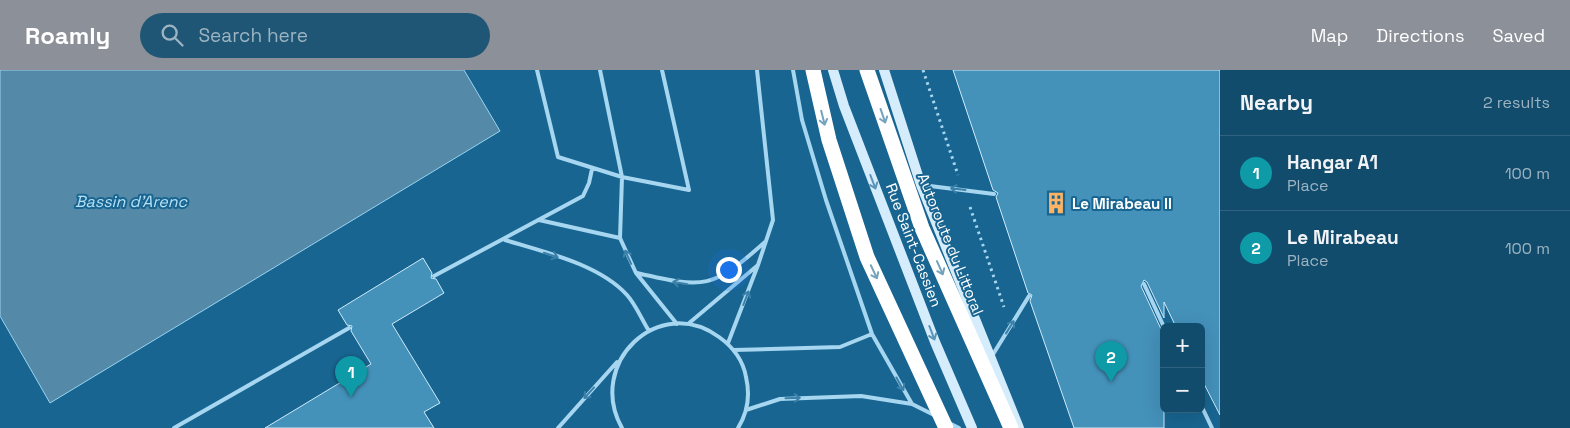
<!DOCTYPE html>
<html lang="en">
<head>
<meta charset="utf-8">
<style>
  :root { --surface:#124c6d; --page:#1f5675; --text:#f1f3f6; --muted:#9cb4c2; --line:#316380; --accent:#8c9099 }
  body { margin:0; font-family:"Space Grotesk",sans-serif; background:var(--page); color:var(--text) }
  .controls { position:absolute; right:15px; bottom:15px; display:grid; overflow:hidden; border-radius:8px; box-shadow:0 5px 20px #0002 }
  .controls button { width:45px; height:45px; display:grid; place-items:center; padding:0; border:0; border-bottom:1px solid var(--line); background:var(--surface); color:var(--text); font:25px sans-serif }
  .you { position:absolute; left:728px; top:199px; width:18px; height:18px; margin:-12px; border:4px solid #fff; border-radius:50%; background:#1a73e8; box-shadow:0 0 0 8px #1a73e833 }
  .badge { display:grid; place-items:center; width:32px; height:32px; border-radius:50%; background:var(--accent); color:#fff; font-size:16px; font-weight:700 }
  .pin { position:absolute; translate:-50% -41px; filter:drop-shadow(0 1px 2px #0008) }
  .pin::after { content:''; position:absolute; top:26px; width:18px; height:15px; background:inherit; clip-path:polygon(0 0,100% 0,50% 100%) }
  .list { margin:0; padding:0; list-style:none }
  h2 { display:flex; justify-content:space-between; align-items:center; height:65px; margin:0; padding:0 20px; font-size:21px }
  h2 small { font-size:16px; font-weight:400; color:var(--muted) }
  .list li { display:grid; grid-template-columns:32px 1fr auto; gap:15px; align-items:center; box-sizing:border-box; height:75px; padding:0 20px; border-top:1px solid var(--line) }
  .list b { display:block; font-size:19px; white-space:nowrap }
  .list p { margin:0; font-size:16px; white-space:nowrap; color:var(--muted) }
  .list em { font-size:16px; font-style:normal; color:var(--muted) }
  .icon { flex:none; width:28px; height:28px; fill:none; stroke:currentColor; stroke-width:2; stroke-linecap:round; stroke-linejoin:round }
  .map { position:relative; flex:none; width:1220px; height:358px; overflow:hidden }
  header { display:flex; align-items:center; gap:30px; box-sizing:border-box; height:70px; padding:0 25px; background:var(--accent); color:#fff }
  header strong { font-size:24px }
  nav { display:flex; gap:28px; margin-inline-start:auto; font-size:18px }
  .search { width:350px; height:45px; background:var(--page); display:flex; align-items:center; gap:12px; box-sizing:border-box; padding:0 18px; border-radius:28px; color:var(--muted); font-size:19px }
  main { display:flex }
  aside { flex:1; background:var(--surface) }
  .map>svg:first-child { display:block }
</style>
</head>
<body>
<header>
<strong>Roamly</strong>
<div class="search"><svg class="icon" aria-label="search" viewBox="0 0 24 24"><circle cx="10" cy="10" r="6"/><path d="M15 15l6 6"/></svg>Search here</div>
<nav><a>Map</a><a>Directions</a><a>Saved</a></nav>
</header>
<main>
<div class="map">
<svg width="1220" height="358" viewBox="0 0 1220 358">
  <rect width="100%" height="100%" fill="#186591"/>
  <path fill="#5489a7" stroke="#99d4f2" d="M 0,0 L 464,0 L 500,61 L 50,333 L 0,246 Z"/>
  <path fill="#4491ba" stroke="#cdebfb" d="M 953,0 L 1220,0 L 1220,345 L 1201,308 L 1201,257 L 1176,257 L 1164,232 L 1164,248 L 1147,212 L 1144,210 L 1141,216 L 1161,259 L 1164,261 L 1164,358 L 1074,358 L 1030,231 L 1032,225 L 1028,223 L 996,127 L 998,123 L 993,120 Z
    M 423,188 L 432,203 L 431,208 L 436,209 L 444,223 L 392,254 L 440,333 L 424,342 L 434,358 L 265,358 L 371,294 L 351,261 L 352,256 L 347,255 L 338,240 Z"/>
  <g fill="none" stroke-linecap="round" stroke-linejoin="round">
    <path stroke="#a6d6f0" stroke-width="3" stroke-dasharray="2.5 4" stroke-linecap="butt" d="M 923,0 L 958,105
      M 970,137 L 1004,237"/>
    <path stroke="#a6d6f0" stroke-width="4" d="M 537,0 L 558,87 L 622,107 L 689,120 L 662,0
      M 600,0 L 622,107 L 620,168 L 636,203 L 677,254
      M 757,0 L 773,150 L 758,195
      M 793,0 L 802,50 L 826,130 L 872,264 L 912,334
      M 922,115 L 994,124
      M 539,150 L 620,168
      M 505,170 C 544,182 599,194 627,225 C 636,235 642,250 649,261
      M 637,203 C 706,219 712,219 765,172
      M 434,206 L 583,126 L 589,113 L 592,99
      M 1144,214 L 1164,257
      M 688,254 L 758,195 L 728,273
      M 734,280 L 840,277 L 872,264
      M 992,286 L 1029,226
      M 1201,335 L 1212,358
      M 746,340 L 780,329 L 861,326 L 912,334 L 934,345
      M 949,353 L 959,358
      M 174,358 L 349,258
      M 558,358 L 617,292
      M 622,358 C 586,294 658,223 719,267 C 733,277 743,290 746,307 C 750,324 748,342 738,358"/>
    <path stroke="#d4ecfb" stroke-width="10" d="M 833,0 L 844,36 L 935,272 L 972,358
      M 884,0 L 921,115 L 1019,358"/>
    <path stroke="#fff" stroke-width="15" d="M 867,0 L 922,158 L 1011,358"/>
    <path stroke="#fff" stroke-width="15" d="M 813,0 L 829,70 L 867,187 L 946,358"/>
  </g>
  <defs><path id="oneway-shaft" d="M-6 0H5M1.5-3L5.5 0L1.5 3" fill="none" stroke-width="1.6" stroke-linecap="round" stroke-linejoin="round" transform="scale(1.25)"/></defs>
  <g stroke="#74a3bd">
    <use href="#oneway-shaft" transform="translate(883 46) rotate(71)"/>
    <use href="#oneway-shaft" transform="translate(823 48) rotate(76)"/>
    <use href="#oneway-shaft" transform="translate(940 198) rotate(66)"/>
    <use href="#oneway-shaft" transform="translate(874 202) rotate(65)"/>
  </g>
  <g stroke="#5a94b6">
    <use href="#oneway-shaft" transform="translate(873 112) rotate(69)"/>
    <use href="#oneway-shaft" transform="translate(932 263) rotate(69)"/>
  </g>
  <g stroke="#3c81a9">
    <use href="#oneway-shaft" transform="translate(958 119) rotate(-173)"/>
    <use href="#oneway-shaft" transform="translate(551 185) rotate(18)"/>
    <use href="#oneway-shaft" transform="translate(628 187) rotate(-114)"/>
    <use href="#oneway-shaft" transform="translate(680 213) rotate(-171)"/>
    <use href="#oneway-shaft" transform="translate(746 228) rotate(-69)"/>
    <use href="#oneway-shaft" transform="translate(1010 257) rotate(-58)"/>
    <use href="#oneway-shaft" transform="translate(900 314) rotate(61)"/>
    <use href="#oneway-shaft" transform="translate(589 323) rotate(132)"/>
    <use href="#oneway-shaft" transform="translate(793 328) rotate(-2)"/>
  </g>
  <defs>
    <g id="building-bare" transform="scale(1.725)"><path d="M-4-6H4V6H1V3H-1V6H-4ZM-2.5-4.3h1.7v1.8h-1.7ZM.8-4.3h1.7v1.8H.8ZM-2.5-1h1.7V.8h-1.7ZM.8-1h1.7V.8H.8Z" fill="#ffb465" stroke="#186591" stroke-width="2.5" paint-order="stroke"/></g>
  </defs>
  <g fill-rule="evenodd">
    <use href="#building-bare" x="1056" y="133"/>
  </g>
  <g text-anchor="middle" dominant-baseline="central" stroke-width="4" stroke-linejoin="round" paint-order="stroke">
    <g font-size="15" font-weight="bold" fill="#fff" stroke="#186591" text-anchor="start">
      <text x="1072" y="133">Le Mirabeau II</text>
    </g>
    <g font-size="15" fill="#fff" stroke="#186591">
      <text transform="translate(951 174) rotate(68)">Autoroute du Littoral</text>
      <text transform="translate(914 175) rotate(69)">Rue Saint-Cassien</text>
    </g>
    <g font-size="16" font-style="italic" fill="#b6e1f6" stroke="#186591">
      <text x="131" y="131">Bassin d'Arenc</text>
    </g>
  </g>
</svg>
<div class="controls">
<button>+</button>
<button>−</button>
</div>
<div class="you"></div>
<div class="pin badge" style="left:351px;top:327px;background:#0f9aa8">1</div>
<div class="pin badge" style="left:1111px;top:312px;background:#0f9aa8">2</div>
</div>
<aside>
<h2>Nearby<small>2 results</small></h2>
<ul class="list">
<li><span class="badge" style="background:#0f9aa8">1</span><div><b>Hangar A1</b><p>Place</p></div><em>100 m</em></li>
<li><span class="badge" style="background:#0f9aa8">2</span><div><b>Le Mirabeau</b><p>Place</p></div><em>100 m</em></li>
</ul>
</aside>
</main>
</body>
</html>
